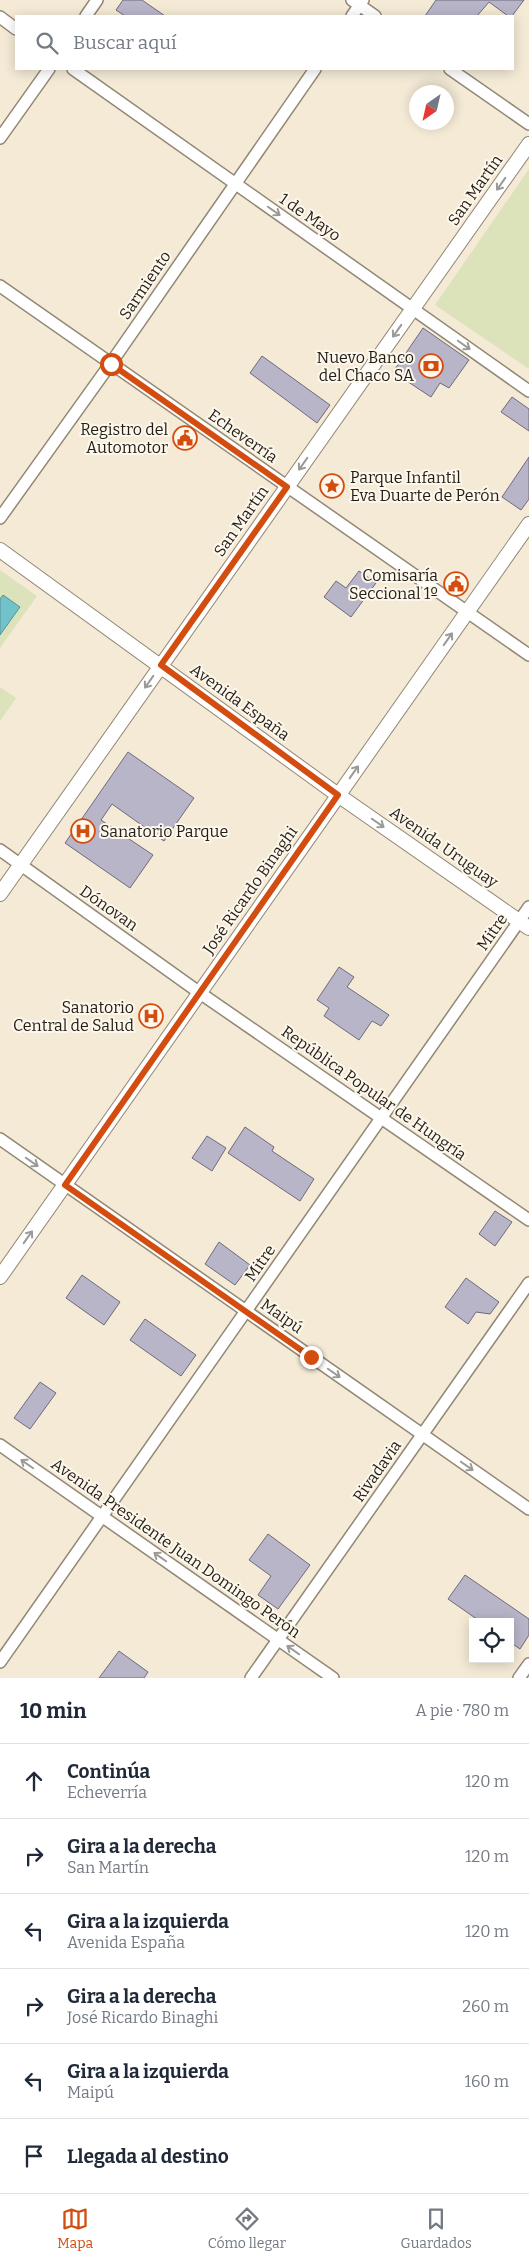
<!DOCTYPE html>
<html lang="es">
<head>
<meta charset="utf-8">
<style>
  :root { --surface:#fff; --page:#f2f2f3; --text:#1f2937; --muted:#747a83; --line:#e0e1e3; --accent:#d34d10 }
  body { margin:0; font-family:Bitter,serif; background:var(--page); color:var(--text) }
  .controls { position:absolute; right:15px; bottom:15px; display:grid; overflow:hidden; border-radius:0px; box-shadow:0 2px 12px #0003 }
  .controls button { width:45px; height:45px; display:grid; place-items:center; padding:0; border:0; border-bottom:1px solid var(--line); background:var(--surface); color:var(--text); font:25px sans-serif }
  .compass { position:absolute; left:409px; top:85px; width:45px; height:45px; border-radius:50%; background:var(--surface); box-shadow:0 2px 12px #0003; rotate:214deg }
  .stop { position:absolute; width:15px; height:15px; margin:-11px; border:4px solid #d34d10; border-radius:50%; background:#fff }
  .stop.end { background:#d34d10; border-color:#fff; box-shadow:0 1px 5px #0008 }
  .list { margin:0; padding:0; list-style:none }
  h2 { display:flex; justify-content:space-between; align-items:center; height:65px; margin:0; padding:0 20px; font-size:21px }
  h2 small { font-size:16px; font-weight:400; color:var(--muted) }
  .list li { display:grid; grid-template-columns:32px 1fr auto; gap:15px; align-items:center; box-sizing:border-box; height:75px; padding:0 20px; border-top:1px solid var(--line) }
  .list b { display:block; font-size:19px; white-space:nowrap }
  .list p { margin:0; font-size:16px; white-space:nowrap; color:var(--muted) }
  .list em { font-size:16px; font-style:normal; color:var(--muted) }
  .icon { flex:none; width:28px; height:28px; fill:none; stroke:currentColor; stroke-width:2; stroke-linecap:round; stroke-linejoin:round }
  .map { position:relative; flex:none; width:529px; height:1678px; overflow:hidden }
  .search { position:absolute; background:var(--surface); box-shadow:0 2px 12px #0003; left:15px; right:15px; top:15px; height:55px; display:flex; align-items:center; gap:12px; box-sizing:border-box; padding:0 18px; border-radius:0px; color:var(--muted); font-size:19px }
  .sheet { height:515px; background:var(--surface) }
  nav { display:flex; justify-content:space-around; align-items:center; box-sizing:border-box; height:70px; border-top:1px solid var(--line); background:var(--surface); font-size:14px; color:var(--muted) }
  nav a { display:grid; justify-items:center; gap:2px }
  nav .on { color:var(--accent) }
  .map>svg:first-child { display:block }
</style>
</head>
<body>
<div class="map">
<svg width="529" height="1678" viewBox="0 0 529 1678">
  <rect width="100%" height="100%" fill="#f4ead6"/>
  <path fill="#dce2ba" d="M 529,169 L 529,369 L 435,305 Z
    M 0,570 L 37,596 L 0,648 Z
    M 0,687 L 16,698 L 0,721 Z"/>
  <path fill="#71c3cb" stroke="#599295" d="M 3,595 L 20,607 L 0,635 L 0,599 Z"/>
  <path fill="#b9b5c9" stroke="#6e6a7d" d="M 123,0 L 142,0 L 165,16 L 125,16 L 116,10 Z
    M 436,0 L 524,0 L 512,16 L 508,16 L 489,2 L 477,16 L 425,16 Z
    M 423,328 L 469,360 L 449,388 L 440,383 L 431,397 L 393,372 Z
    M 262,356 L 330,405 L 317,423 L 250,373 Z
    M 512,397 L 529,409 L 529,431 L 501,412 Z
    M 529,457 L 529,499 L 521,510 L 502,497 Z
    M 359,571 L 376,583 L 351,617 L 324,597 L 336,581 L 346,588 Z
    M 128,752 L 194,798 L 164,841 L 112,804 L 101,820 L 153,855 L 130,888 L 65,843 Z
    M 339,967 L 354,977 L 347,987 L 389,1015 L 381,1026 L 372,1021 L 359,1040 L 324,1016 L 329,1008 L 317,1000 Z
    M 245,1127 L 274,1147 L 272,1151 L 314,1179 L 300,1201 L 228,1153 Z
    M 207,1136 L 226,1148 L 212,1171 L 192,1158 Z
    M 495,1211 L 512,1222 L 495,1246 L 479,1234 Z
    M 219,1242 L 250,1265 L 235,1285 L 205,1264 Z
    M 82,1275 L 120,1302 L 104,1325 L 66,1298 Z
    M 466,1278 L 499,1302 L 490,1314 L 476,1312 L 468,1324 L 445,1307 Z
    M 145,1319 L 196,1355 L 181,1376 L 130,1340 Z
    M 40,1382 L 56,1393 L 30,1429 L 14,1418 Z
    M 268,1534 L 310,1565 L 278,1609 L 258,1595 L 271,1576 L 249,1560 Z
    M 465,1575 L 529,1619 L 529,1635 L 520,1649 L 510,1642 L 510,1622 L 481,1622 L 448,1599 Z
    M 119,1651 L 148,1672 L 144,1678 L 99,1678 Z"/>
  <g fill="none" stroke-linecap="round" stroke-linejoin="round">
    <g stroke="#918775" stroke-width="14">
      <path id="minor" d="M 352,0 L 375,16
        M 86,16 L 97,0
        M 352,16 L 363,0
        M 0,17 L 16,29
        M 73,69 L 529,391
        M 450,69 L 529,124
        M 0,138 L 49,69
        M 0,286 L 529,655
        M 0,518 L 111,363 L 315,69
        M 0,850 L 200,993 L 529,1220
        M 0,1139 L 529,1509
        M 0,1445 L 333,1678
        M 0,1662 L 529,907
        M 251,1678 L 529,1283
        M 519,1678 L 529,1664"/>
    </g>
    <g stroke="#918775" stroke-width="16">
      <path id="tertiary" d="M 0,550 L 338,795 L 529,928
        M 0,894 L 529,144
        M 0,1277 L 529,524"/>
    </g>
    <use href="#minor" stroke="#fff" stroke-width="11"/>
    <use href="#tertiary" stroke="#fff" stroke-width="14"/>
  </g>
  <defs><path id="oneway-shaft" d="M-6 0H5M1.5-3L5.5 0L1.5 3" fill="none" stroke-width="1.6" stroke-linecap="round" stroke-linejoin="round" transform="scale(1.25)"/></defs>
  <g stroke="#9b9a97">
    <use href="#oneway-shaft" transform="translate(501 184) rotate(125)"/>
    <use href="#oneway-shaft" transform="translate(274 211) rotate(35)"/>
    <use href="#oneway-shaft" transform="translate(397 331) rotate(125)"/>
    <use href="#oneway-shaft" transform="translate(464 345) rotate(35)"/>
    <use href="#oneway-shaft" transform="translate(303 464) rotate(125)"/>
    <use href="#oneway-shaft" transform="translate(448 639) rotate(-55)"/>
    <use href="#oneway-shaft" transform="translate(149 682) rotate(125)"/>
    <use href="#oneway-shaft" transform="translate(354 772) rotate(-55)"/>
    <use href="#oneway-shaft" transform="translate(378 823) rotate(35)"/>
    <use href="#oneway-shaft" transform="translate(32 1162) rotate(35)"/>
    <use href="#oneway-shaft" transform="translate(28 1237) rotate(-55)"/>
    <use href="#oneway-shaft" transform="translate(334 1373) rotate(35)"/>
    <use href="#oneway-shaft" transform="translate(27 1464) rotate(-145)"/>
    <use href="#oneway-shaft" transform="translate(467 1466) rotate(35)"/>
    <use href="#oneway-shaft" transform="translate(160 1557) rotate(-145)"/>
    <use href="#oneway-shaft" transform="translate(293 1650) rotate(-145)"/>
  </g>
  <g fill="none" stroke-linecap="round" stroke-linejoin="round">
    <path stroke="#d34d10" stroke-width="6" d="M 111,364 L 287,487 L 161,665 L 338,795 L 65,1185 L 311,1357"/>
  </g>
  <defs>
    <g id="bank-ring" transform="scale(1.25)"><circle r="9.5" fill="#fef7ec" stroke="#d34d10" stroke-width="1.5"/><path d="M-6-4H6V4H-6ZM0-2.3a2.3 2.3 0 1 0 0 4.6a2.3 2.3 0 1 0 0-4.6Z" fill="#d34d10"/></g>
    <g id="civic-ring" transform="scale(1.25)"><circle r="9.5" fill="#fef7ec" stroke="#d34d10" stroke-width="1.5"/><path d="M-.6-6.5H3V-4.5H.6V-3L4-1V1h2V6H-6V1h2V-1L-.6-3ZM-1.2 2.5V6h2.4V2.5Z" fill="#d34d10"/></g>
    <g id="sight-ring" transform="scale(1.25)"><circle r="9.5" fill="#fef7ec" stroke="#d34d10" stroke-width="1.5"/><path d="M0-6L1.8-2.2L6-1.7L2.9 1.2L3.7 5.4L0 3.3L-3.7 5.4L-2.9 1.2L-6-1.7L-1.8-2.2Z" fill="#d34d10"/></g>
    <g id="hospital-ring" transform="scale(1.25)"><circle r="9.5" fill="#fef7ec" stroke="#d34d10" stroke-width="1.5"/><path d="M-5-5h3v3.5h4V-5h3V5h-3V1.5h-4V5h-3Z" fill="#d34d10"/></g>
  </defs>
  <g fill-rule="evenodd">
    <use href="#bank-ring" x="431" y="366"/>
    <use href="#civic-ring" x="185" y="438"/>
    <use href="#sight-ring" x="332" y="486"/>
    <use href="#civic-ring" x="456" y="584"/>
    <use href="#hospital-ring" x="83" y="831"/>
    <use href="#hospital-ring" x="151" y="1016"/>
  </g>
  <g text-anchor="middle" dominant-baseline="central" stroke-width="4" stroke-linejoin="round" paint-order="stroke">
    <g font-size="16" fill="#211e17" stroke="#fef7ec">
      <text transform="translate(475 190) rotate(-55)">San Martín</text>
      <text transform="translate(310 217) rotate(35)">1 de Mayo</text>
      <text transform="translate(145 285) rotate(-56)">Sarmiento</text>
      <text transform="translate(243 436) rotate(35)">Echeverría</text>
      <text transform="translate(241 521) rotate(-55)">San Martín</text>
      <text transform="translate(240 702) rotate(36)">Avenida España</text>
      <text transform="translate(444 847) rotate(35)">Avenida Uruguay</text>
      <text transform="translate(250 890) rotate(-55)">José Ricardo Binaghi</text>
      <text transform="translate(109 908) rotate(35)">Dónovan</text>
      <text transform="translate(492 932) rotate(-55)">Mitre</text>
      <text transform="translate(374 1093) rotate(35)">República Popular de Hungría</text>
      <text transform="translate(260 1263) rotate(-55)">Mitre</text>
      <text transform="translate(282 1316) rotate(35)">Maipú</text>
      <text transform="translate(377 1471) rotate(-55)">Rivadavia</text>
      <text transform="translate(176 1548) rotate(35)">Avenida Presidente Juan Domingo Perón</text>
    </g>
    <g font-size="16" fill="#211e17" stroke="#fef7ec" text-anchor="end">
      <text x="414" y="357">Nuevo Banco<tspan x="414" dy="18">del Chaco SA</tspan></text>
      <text x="168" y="429">Registro del<tspan x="168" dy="18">Automotor</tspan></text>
      <text x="350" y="477" text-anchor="start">Parque Infantil<tspan x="350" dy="18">Eva Duarte de Perón</tspan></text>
      <text x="438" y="575">Comisaría<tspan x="438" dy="18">Seccional 1º</tspan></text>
      <text x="100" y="831" text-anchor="start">Sanatorio Parque</text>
      <text x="134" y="1007">Sanatorio<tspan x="134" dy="18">Central de Salud</tspan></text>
    </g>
  </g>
</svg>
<div class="controls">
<button><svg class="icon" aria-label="locate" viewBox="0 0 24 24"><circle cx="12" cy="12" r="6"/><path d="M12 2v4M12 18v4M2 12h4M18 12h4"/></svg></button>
</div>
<svg class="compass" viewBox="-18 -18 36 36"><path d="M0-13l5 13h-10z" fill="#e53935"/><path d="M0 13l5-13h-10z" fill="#747a83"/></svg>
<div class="stop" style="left:111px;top:364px"></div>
<div class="stop end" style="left:311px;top:1357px"></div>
<div class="search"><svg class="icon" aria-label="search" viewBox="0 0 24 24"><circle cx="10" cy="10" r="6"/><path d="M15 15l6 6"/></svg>Buscar aquí</div>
</div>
<section class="sheet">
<h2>10 min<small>A pie · 780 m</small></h2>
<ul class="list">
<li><svg class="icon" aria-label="ahead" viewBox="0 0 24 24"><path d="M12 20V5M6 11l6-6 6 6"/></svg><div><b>Continúa</b><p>Echeverría</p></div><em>120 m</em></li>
<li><svg class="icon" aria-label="right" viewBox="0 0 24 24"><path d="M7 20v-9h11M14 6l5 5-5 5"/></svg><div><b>Gira a la derecha</b><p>San Martín</p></div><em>120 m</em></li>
<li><svg class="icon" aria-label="left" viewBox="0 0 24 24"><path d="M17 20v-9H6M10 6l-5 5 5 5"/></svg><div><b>Gira a la izquierda</b><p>Avenida España</p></div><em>120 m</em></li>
<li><svg class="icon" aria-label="right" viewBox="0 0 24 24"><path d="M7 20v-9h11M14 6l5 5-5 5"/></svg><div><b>Gira a la derecha</b><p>José Ricardo Binaghi</p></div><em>260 m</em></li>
<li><svg class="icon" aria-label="left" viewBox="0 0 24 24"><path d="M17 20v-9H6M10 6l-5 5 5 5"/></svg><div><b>Gira a la izquierda</b><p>Maipú</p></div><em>160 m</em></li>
<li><svg class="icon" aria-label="arrive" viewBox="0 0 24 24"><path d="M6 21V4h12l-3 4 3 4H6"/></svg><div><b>Llegada al destino</b></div></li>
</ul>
</section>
<nav>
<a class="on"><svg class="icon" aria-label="map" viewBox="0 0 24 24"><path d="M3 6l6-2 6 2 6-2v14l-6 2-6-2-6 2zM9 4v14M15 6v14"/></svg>Mapa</a>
<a><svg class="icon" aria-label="directions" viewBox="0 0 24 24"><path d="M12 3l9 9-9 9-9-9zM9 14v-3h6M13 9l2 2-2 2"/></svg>Cómo llegar</a>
<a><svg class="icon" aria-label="saved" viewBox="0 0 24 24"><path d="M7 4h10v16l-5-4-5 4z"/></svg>Guardados</a>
</nav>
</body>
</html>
